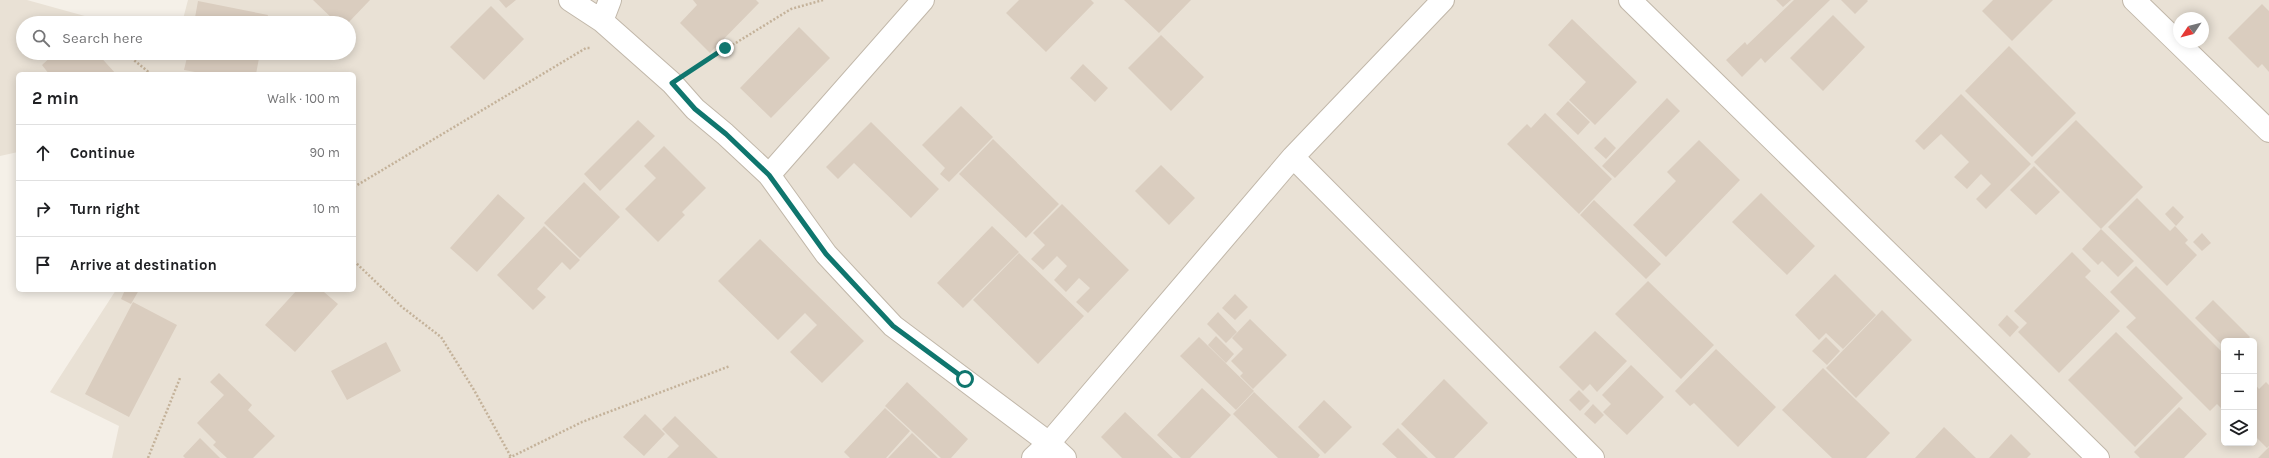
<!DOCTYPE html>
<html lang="en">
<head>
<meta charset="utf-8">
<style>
  :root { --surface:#fff; --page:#f2f2f2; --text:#202124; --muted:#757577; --line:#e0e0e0 }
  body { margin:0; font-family:Karla,sans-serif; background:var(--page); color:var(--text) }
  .controls { position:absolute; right:12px; bottom:12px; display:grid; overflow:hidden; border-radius:6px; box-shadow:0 2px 10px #0003 }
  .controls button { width:36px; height:36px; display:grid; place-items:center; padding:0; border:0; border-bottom:1px solid var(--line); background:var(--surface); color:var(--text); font:20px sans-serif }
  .compass { position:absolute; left:2173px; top:12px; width:36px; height:36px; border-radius:50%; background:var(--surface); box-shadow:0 2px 10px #0003; rotate:235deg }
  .stop { position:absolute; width:12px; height:12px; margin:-9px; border:3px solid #0f766e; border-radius:50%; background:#fff }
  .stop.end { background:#0f766e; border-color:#fff; box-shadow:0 1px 4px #0008 }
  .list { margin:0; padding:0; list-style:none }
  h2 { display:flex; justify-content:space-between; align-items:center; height:52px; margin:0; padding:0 16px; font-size:17px }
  h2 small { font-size:13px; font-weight:400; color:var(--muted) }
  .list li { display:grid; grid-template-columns:26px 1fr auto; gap:12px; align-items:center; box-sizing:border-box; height:56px; padding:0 16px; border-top:1px solid var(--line) }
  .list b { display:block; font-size:15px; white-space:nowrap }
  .list em { font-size:13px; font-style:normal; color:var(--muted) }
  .icon { flex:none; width:22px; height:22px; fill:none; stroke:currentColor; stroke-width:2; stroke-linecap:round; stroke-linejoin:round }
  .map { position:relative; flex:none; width:2269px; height:458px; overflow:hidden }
  .search { position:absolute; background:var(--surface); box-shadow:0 2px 10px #0003; left:16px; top:16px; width:340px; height:44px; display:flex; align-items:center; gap:10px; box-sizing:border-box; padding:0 14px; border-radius:22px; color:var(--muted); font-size:15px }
  .panel { position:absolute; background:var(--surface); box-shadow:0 2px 10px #0003; left:16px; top:72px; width:340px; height:220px; border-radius:6px }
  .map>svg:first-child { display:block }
</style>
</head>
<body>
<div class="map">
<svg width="2269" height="458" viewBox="0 0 2269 458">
  <rect width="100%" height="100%" fill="#f5f0e8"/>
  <path fill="#e9e1d5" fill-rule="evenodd" d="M 0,0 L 27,0 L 110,23 L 23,23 L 23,53 L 349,53 L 349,23 L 182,23 L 188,0 L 2269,0 L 2269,458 L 112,458 L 119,426 L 50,392 L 116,290 L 354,290 L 354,74 L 18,74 L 18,152 L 0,156 ZM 2179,18 L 2203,18 L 2203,42 L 2179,42 ZM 2224,341 L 2254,341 L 2254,443 L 2224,443 Z"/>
  <path fill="#dacdbf" d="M 313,0 L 370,0 L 348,23 L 337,23 Z
    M 499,0 L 516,0 L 506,8 Z
    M 693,0 L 756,0 L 759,3 L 710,53 L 680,23 L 697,5 Z
    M 1019,0 L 1091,0 L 1094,3 L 1046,52 L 1006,13 Z
    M 1124,0 L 1191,0 L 1159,33 Z
    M 1776,0 L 1791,0 L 1783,7 Z
    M 1794,0 L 1830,0 L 1765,63 L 1761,58 L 1742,77 L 1726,60 L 1745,42 L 1747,45 Z
    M 1841,0 L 1867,0 L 1868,1 L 1855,14 Z
    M 1993,0 L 2053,0 L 2012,41 L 1982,11 Z
    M 198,1 L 268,15 L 266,23 L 194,23 Z
    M 2262,4 L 2269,11 L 2269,72 L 2262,64 L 2258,68 L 2228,38 Z
    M 491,6 L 524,39 L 484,80 L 450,47 Z
    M 1833,15 L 1865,47 L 1823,91 L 1790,58 Z
    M 1572,19 L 1637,82 L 1595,125 L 1569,100 L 1586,82 L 1548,45 Z
    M 799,27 L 830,58 L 771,118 L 740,88 Z
    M 1161,35 L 1204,77 L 1171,111 L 1128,68 Z
    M 2009,46 L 2076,113 L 2032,157 L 1965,91 Z
    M 55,53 L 97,53 L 116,74 L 49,74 L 42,65 Z
    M 188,53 L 260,53 L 256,74 L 206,74 L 184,70 Z
    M 1083,64 L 1108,88 L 1095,102 L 1070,78 Z
    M 1961,94 L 2031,164 L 1986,209 L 1976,199 L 1991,184 L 1981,174 L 1967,189 L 1954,177 L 1969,162 L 1941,134 L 1924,150 L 1915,141 Z
    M 1667,98 L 1680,111 L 1615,178 L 1602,166 Z
    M 1568,101 L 1590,122 L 1578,135 L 1556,114 Z
    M 961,106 L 993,137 L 949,182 L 940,174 L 945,168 L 922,145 Z
    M 1545,113 L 1612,179 L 1579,214 L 1507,144 L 1527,124 L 1531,128 Z
    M 638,120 L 655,136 L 600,191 L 584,174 Z
    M 2076,120 L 2143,187 L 2101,229 L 2034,162 Z
    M 871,122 L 939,189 L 911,218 L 854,163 L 838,179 L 826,167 Z
    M 1605,137 L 1616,148 L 1606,159 L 1594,148 Z
    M 993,139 L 1059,204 L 1026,238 L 959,174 Z
    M 1699,140 L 1740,180 L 1666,257 L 1633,225 L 1676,181 L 1667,172 Z
    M 664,146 L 706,188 L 682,212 L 685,215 L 658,242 L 625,209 L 656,178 L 644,166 Z
    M 1161,165 L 1195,198 L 1169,225 L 1135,191 Z
    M 2034,166 L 2060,192 L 2036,215 L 2010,190 Z
    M 584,182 L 620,217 L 580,258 L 544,223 Z
    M 1761,193 L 1815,246 L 1787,275 L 1732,222 Z
    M 498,194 L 525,218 L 477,272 L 450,248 Z
    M 2137,198 L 2170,231 L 2175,226 L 2188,240 L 2185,243 L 2197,255 L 2167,286 L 2108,227 Z
    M 1594,200 L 1661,264 L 1646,279 L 1580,215 Z
    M 1062,204 L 1129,270 L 1088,313 L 1076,302 L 1090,288 L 1079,278 L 1066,292 L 1054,280 L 1067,266 L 1057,256 L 1043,270 L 1031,259 L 1045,245 L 1033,233 Z
    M 2173,206 L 2184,217 L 2176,226 L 2165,214 Z
    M 544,226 L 580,260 L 570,270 L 562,262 L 537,289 L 546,297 L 533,310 L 497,275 Z
    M 992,226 L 1019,252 L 963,308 L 937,283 Z
    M 2101,229 L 2134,261 L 2118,277 L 2102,261 L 2098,265 L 2082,249 Z
    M 2202,233 L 2211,243 L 2202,251 L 2193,242 Z
    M 760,239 L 864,341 L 822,383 L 790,352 L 817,325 L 805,313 L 778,340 L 718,281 Z
    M 2072,252 L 2091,271 L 2085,277 L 2120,311 L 2059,373 L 2018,332 L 2027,323 L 2014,311 Z
    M 1019,253 L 1084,316 L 1038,364 L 973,300 Z
    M 2136,266 L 2224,354 L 2224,411 L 2217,404 L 2210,411 L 2126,327 L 2136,318 L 2110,292 Z
    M 1835,274 L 1876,315 L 1843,349 L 1826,333 L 1819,340 L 1795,315 Z
    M 1648,281 L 1714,345 L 1681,379 L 1615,314 Z
    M 125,290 L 139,290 L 131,304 L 121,299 Z
    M 297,290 L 325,290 L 324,292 L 338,304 L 295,352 L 265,325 Z
    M 1235,294 L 1248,307 L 1235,320 L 1222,308 Z
    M 2213,300 L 2250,337 L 2246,341 L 2224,341 L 2224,347 L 2195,318 Z
    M 133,302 L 177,325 L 129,417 L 85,394 Z
    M 1882,310 L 1912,340 L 1856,398 L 1826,368 Z
    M 1218,312 L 1237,332 L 1226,343 L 1207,324 Z
    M 2007,315 L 2019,327 L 2010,337 L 1998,325 Z
    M 1250,319 L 1287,355 L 1253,389 L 1240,376 L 1243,373 L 1231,361 L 1243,349 L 1232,338 Z
    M 1595,331 L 1627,361 L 1597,392 L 1590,384 L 1583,391 L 1559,367 Z
    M 2116,332 L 2183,398 L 2135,447 L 2068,380 Z
    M 1216,336 L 1234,354 L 1226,363 L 1208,345 Z
    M 1199,337 L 1254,391 L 1236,410 L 1180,356 Z
    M 1826,337 L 1840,351 L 1827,365 L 1812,351 Z
    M 386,342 L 401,371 L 347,400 L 331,371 Z
    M 1716,349 L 1776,407 L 1738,447 L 1694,403 L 1690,406 L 1675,391 Z
    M 1631,365 L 1664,397 L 1627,435 L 1603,412 L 1611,404 L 1602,395 Z
    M 1823,368 L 1890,433 L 1866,458 L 1832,458 L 1782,410 Z
    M 219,373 L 252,405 L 248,410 L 275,436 L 253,458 L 227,458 L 213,445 L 216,442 L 197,423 L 224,395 L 210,382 Z
    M 1444,379 L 1488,423 L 1454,458 L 1436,458 L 1401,424 Z
    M 907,382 L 968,439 L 951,458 L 941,458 L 885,406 Z
    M 2266,382 L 2269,385 L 2269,446 L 2267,448 L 2254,435 L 2254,383 L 2259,389 Z
    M 1202,388 L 1231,415 L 1190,458 L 1181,458 L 1157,435 Z
    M 1579,390 L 1590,401 L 1580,411 L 1569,400 Z
    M 1254,392 L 1320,455 L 1318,458 L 1278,458 L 1233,414 Z
    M 1324,400 L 1352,427 L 1325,454 L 1298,427 Z
    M 1593,404 L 1604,415 L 1595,424 L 1584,414 Z
    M 2179,407 L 2207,434 L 2184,458 L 2140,458 L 2134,452 Z
    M 885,408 L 910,431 L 886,458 L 850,458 L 844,452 Z
    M 1125,412 L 1173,458 L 1122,458 L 1101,437 Z
    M 645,414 L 665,434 L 644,456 L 623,437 Z
    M 675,416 L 718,458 L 667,458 L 679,446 L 662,429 Z
    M 1944,427 L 1976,458 L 1915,458 Z
    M 1398,428 L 1428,458 L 1397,458 L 1382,444 Z
    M 912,433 L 938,458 L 888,458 Z
    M 2011,434 L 2031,454 L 2027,458 L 1989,458 Z
    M 200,438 L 220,458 L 185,458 L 183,456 Z
    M 2269,447 L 2269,458 L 2258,458 Z"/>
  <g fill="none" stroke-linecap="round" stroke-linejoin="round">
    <g stroke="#c1b7a9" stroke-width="24">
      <path id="street" d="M 570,0 L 602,21 L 672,83 L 695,109 L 725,134 L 769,175 L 826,254 L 893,326 L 1049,443 L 1065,458
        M 1630,0 L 2098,458
        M 2134,0 L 2269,131
        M 602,21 L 610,0
        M 1293,157 L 1593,458
        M 769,175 L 923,0
        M 1033,458 L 1049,443 L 1293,157 L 1443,0"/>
    </g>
    <path stroke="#c4b29a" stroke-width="2.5" stroke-dasharray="2 2" stroke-linecap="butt" d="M 125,53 L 151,74
      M 695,68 L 791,9 L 823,0
      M 354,187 L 586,48 L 590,48
      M 354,261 L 402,307 L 441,337 L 474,390 L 511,457
      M 148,458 L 180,378
      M 509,458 L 582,422 L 730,366"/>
    <use href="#street" stroke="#fff" stroke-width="22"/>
  </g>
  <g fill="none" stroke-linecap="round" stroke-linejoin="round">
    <path stroke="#0f766e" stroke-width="5" d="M 725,48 L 672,83 L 695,109 L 726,134 L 769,175 L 826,254 L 893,326 L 965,379"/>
  </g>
</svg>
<div class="controls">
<button>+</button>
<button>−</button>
<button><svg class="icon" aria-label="layers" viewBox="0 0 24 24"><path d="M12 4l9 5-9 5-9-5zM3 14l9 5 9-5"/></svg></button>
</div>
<svg class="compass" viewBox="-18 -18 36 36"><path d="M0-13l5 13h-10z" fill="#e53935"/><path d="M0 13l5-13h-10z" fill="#757577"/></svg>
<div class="stop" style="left:965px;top:379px"></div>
<div class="stop end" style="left:725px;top:48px"></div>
<div class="search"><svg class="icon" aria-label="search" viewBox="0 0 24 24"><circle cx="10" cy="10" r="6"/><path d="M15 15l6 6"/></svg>Search here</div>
<section class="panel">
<h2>2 min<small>Walk · 100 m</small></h2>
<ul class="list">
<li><svg class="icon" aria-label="ahead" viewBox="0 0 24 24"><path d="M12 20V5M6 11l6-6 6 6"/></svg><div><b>Continue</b></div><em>90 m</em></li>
<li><svg class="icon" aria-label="right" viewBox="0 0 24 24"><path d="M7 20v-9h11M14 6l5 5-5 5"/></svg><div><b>Turn right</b></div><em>10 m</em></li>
<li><svg class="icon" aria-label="arrive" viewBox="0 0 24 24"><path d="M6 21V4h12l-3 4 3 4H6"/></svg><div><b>Arrive at destination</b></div></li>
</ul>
</section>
</div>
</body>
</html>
